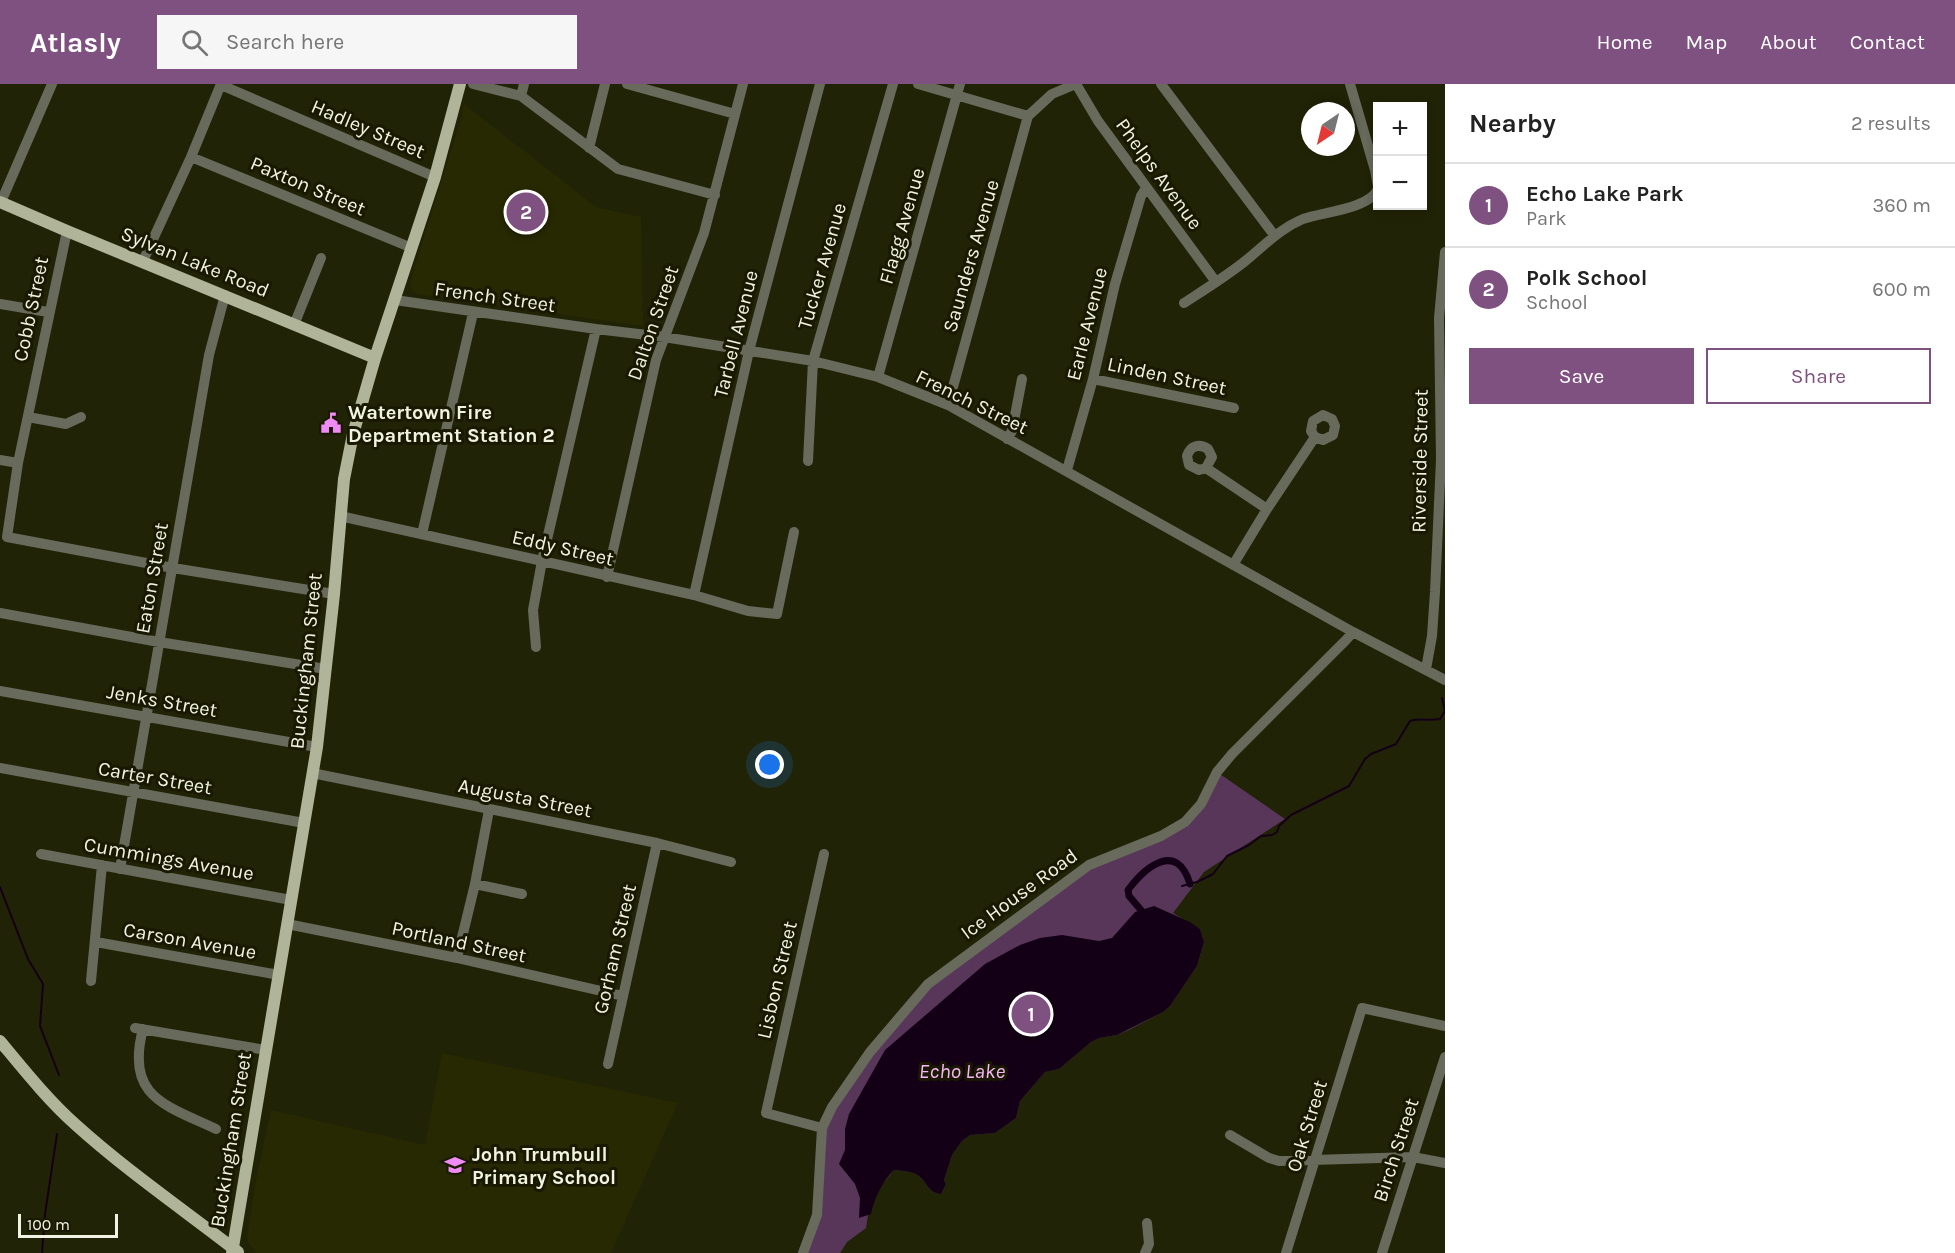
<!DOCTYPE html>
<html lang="en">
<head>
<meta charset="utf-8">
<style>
  :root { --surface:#fff; --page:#f6f6f6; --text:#222; --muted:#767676; --line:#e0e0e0; --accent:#7f5181 }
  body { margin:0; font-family:Karla,sans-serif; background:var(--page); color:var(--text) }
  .controls { position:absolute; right:18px; top:18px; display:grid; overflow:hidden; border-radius:0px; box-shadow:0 3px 9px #0003 }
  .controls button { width:54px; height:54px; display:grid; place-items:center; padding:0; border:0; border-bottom:2px solid var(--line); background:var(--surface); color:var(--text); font:30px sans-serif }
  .compass { position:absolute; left:1301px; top:18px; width:54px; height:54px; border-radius:50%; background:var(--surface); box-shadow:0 3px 9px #0003; rotate:215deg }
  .scale { position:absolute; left:18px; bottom:15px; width:100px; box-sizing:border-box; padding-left:6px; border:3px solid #f1f3e2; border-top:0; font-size:16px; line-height:21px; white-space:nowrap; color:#f1f3e2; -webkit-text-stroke:4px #181900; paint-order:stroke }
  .you { position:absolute; left:770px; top:681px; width:21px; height:21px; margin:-15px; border:4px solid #fff; border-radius:50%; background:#1a73e8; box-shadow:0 0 0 9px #1a73e833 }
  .badge { display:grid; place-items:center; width:39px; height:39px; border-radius:50%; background:var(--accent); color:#fff; font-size:20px; font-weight:700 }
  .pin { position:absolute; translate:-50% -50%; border:3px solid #fff; box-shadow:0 2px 6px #0006 }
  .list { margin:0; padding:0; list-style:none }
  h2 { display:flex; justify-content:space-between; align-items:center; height:78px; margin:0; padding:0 24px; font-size:26px }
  h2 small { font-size:20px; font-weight:400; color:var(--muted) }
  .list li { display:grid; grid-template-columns:39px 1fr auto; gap:18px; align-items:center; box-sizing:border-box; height:84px; padding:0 24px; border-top:2px solid var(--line) }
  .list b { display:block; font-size:22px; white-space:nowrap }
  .list p { margin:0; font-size:20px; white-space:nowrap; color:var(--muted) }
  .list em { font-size:20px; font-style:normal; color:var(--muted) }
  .actions { display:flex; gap:12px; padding:18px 24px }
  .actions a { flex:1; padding:14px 0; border:2px solid var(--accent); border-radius:0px; text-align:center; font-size:21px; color:var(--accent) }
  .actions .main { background:var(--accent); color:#fff }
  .icon { flex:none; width:33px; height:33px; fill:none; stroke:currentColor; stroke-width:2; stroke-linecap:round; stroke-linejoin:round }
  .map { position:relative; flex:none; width:1445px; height:1169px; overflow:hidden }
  header { display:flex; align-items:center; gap:36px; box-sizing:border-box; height:84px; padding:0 30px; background:var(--accent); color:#fff }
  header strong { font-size:28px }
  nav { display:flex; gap:33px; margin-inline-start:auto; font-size:21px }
  .search { width:420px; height:54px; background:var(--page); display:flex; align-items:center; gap:15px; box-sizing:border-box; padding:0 21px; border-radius:0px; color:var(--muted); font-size:22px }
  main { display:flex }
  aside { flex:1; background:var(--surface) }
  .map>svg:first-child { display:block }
</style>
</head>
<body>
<header>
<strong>Atlasly</strong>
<div class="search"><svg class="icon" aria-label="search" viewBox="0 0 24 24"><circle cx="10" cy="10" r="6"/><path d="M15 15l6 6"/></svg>Search here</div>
<nav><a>Home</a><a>Map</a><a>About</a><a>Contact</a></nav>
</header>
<main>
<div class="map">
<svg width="1445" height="1169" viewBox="0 0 1445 1169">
  <rect width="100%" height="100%" fill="#212306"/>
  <path fill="#272903" d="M 464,20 L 596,123 L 641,133 L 643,242 L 418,210 L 413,207 L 410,201 L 413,188 L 462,32 Z
    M 442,969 L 678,1019 L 611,1169 L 257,1169 L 249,1160 L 247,1154 L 255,1101 L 271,1026 L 425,1061 Z"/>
  <path fill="#583659" d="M 1217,688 L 1285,735 L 1204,788 L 1173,829 L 1200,845 L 1204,858 L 1197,882 L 1170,922 L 1163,928 L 1129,946 L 1117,951 L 1099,954 L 1091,958 L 1059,985 L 1045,988 L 1020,1017 L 1016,1034 L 995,1049 L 970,1051 L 962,1057 L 952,1071 L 944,1096 L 946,1100 L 941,1110 C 928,1109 928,1099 919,1092 C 912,1087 903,1087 894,1086 L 866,1120 L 868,1131 L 866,1144 L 847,1158 L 840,1169 L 803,1169 L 817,1131 L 822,1044 L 832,1023 L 928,900 L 1089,781 L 1185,738 Z"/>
  <path fill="#140016" d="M 1154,822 L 1190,838 L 1200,845 L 1204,858 L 1197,882 L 1170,922 L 1163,928 L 1117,951 L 1099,954 L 1091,958 L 1059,985 L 1045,988 L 1020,1017 L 1016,1034 L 995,1049 L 970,1051 L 962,1057 L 952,1071 L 944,1096 L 946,1100 L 941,1110 C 928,1109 928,1099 919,1092 C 912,1087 903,1087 894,1086 C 883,1096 874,1115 871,1130 L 859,1134 L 860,1114 L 855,1100 L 839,1080 L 845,1066 L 845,1045 L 849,1030 L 885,966 L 985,880 L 1020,861 L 1040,854 L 1062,851 L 1099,857 L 1112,854 L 1135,828 Z"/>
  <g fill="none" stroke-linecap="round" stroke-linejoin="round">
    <path stroke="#140016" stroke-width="2" d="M 1182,802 L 1197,798 L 1213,790 L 1227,772 L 1249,761 L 1261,752 L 1272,751 L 1277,748 L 1279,742 L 1291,731 L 1349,702 L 1365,675 L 1371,670 L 1396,660 L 1410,637 C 1420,634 1430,637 1440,635 L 1445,627 L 1442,614
      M 0,803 L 28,875 L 43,900 L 40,942 L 59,991
      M 42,1169 L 45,1130 L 57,1050"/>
    <path stroke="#140016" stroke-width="7" d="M 1141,826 L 1129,812 L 1128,806 C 1146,782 1177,757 1190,800"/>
    <path stroke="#686a5c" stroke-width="10" d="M 473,0 L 521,12 L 618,85 L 715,111
      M 627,0 L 735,30
      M 918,0 L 1028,32 L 1052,10 L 1076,0
      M 1076,0 L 1098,37 L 1216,198
      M 1161,0 L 1274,151
      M 1350,0 L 1375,86 L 1378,103
      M 221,1 L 435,93
      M 521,12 L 524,0
      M 589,64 L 605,0
      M 191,73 L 412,164
      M 1,118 L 52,0
      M 67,147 L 18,379 L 7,453 L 173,484 L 334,510
      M 143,177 L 191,73 L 221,0
      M 395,216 L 596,245 L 664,253 L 813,277 L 878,293 L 948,321 L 1353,548 L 1445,596
      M 1184,219 C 1204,206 1225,193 1244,178 C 1264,162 1279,145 1303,135 C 1323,128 1369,125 1378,105
      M 0,220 L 48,228
      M 294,241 L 321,174
      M 878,293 L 960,0
      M 1093,295 L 1234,324
      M 948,321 L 1028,32
      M 28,333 L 66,340 L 81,333
      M 1007,355 L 1012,347 L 1022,295
      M 0,376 L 18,379
      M 808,377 L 813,277 L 893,0
      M 1206,384 L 1199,386 L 1189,381 L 1187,372 C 1190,362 1199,359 1208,365 L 1212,373 L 1206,384 L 1267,425
      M 1067,386 L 1093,295 L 1115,200 L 1141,112 L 1146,104
      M 340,432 L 694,511 L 748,527 L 777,530 L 794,448
      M 422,450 L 473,229
      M 1233,481 L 1267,425 L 1315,353 L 1311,347 L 1313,337 L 1323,331 L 1332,335 L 1335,342 L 1333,351 L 1323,356 L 1315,353
      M 607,493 L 656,276 L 704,149 L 743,0
      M 694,511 L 749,267 L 820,0
      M 0,529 L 159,558 L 326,585
      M 536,563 L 533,526 L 542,477 L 596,245
      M 1426,585 L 1432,552 L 1435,508 L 1441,375 L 1439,234 L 1445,168
      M 0,607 L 317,663
      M 0,684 L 304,739
      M 312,689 L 657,759 L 731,778
      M 41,770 L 291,816
      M 120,785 L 209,271 L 225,211
      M 475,800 L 522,810
      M 287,840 L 457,874 L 623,912
      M 96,858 L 279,891
      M 457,874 L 475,800 L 489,726
      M 91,897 L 102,781
      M 135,944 L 266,966
      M 143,945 C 125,1013 165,1021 216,1045
      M 608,980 L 657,759
      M 822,1044 L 766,1029 L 824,770
      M 1230,1051 L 1269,1074 L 1279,1077 L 1413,1073 L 1445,1079
      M 803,1169 L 817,1131 L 822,1044 L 832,1023 L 870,968 L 928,900 L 1089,781 L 1161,752 L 1185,738 L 1201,720 L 1217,688 L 1232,670 L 1346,556 L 1353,548
      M 1145,1169 L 1149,1160 L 1147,1139
      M 1286,1169 L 1362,924 L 1445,942
      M 1382,1169 L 1445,973"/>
    <path stroke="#b0b498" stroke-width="12" d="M 0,118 L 67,147 L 375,274
      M 0,957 C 24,986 48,1016 76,1041 C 127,1087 184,1126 238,1168
      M 232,1169 L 317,663 L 334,510 L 344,395 L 353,350 L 375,274 L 435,93 L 460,0"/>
  </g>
  <defs>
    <g id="civic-bare" transform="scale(1.62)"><path d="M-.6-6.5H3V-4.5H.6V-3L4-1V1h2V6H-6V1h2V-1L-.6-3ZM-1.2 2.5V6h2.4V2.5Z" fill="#f08bf5" stroke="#181900" stroke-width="2.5" paint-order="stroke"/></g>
    <g id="school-bare" transform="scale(1.62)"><path d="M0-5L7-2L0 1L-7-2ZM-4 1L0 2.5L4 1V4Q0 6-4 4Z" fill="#f08bf5" stroke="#181900" stroke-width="2.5" paint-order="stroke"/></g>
  </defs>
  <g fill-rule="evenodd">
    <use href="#civic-bare" x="331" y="339"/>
    <use href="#school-bare" x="455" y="1081"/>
  </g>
  <g text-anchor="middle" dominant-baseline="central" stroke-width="6" stroke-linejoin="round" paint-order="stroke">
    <g font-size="20" fill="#f1f3e2" stroke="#181900">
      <text transform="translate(368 45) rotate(23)">Hadley Street</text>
      <text transform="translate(1159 90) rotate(54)">Phelps Avenue</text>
      <text transform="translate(308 102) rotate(23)">Paxton Street</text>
      <text transform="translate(902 142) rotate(-74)">Flagg Avenue</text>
      <text transform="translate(971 172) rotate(-74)">Saunders Avenue</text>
      <text transform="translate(195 178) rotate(22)">Sylvan Lake Road</text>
      <text transform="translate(822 182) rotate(-74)">Tucker Avenue</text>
      <text transform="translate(495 213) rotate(8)">French Street</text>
      <text transform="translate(31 225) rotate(-78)">Cobb Street</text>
      <text transform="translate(653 239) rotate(-71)">Dalton Street</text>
      <text transform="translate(1087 240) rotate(-76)">Earle Avenue</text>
      <text transform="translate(736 250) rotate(-76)">Tarbell Avenue</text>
      <text transform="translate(1167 292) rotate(12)">Linden Street</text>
      <text transform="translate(972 318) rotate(26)">French Street</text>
      <text transform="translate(1420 377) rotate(-89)">Riverside Street</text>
      <text transform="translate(563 464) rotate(13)">Eddy Street</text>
      <text transform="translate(152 494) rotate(-80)">Eaton Street</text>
      <text transform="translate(306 577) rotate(-84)">Buckingham Street</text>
      <text transform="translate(162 617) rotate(10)">Jenks Street</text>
      <text transform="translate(155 694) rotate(10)">Carter Street</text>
      <text transform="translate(525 714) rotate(11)">Augusta Street</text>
      <text transform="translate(169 775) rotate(10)">Cummings Avenue</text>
      <text transform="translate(1019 810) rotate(-36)">Ice House Road</text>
      <text transform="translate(190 857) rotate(10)">Carson Avenue</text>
      <text transform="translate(459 858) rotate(12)">Portland Street</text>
      <text transform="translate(615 865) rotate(-77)">Gorham Street</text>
      <text transform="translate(777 896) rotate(-77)">Lisbon Street</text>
      <text transform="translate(1307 1042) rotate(-73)">Oak Street</text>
      <text transform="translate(231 1056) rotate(-81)">Buckingham Street</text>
      <text transform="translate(1396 1066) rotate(-72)">Birch Street</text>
    </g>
    <g font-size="20" font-weight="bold" fill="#f1f3e2" stroke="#181900" text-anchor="start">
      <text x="348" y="328">Watertown Fire<tspan x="348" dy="23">Department Station 2</tspan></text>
      <text x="472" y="1070">John Trumbull<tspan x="472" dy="23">Primary School</tspan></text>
    </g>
    <g font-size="21" font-style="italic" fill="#f7b6f9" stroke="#181900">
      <text x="962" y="987">Echo Lake</text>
    </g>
  </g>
</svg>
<div class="controls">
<button>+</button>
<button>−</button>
</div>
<svg class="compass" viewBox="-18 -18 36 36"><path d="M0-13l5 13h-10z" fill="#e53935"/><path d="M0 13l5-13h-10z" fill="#767676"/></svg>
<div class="scale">100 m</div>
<div class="you"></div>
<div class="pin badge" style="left:1031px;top:930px">1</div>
<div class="pin badge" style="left:526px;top:128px">2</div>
</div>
<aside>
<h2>Nearby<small>2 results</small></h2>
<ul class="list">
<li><span class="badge">1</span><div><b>Echo Lake Park</b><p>Park</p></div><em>360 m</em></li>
<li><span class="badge">2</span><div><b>Polk School</b><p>School</p></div><em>600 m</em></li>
</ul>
<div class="actions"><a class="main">Save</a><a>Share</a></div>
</aside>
</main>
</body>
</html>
